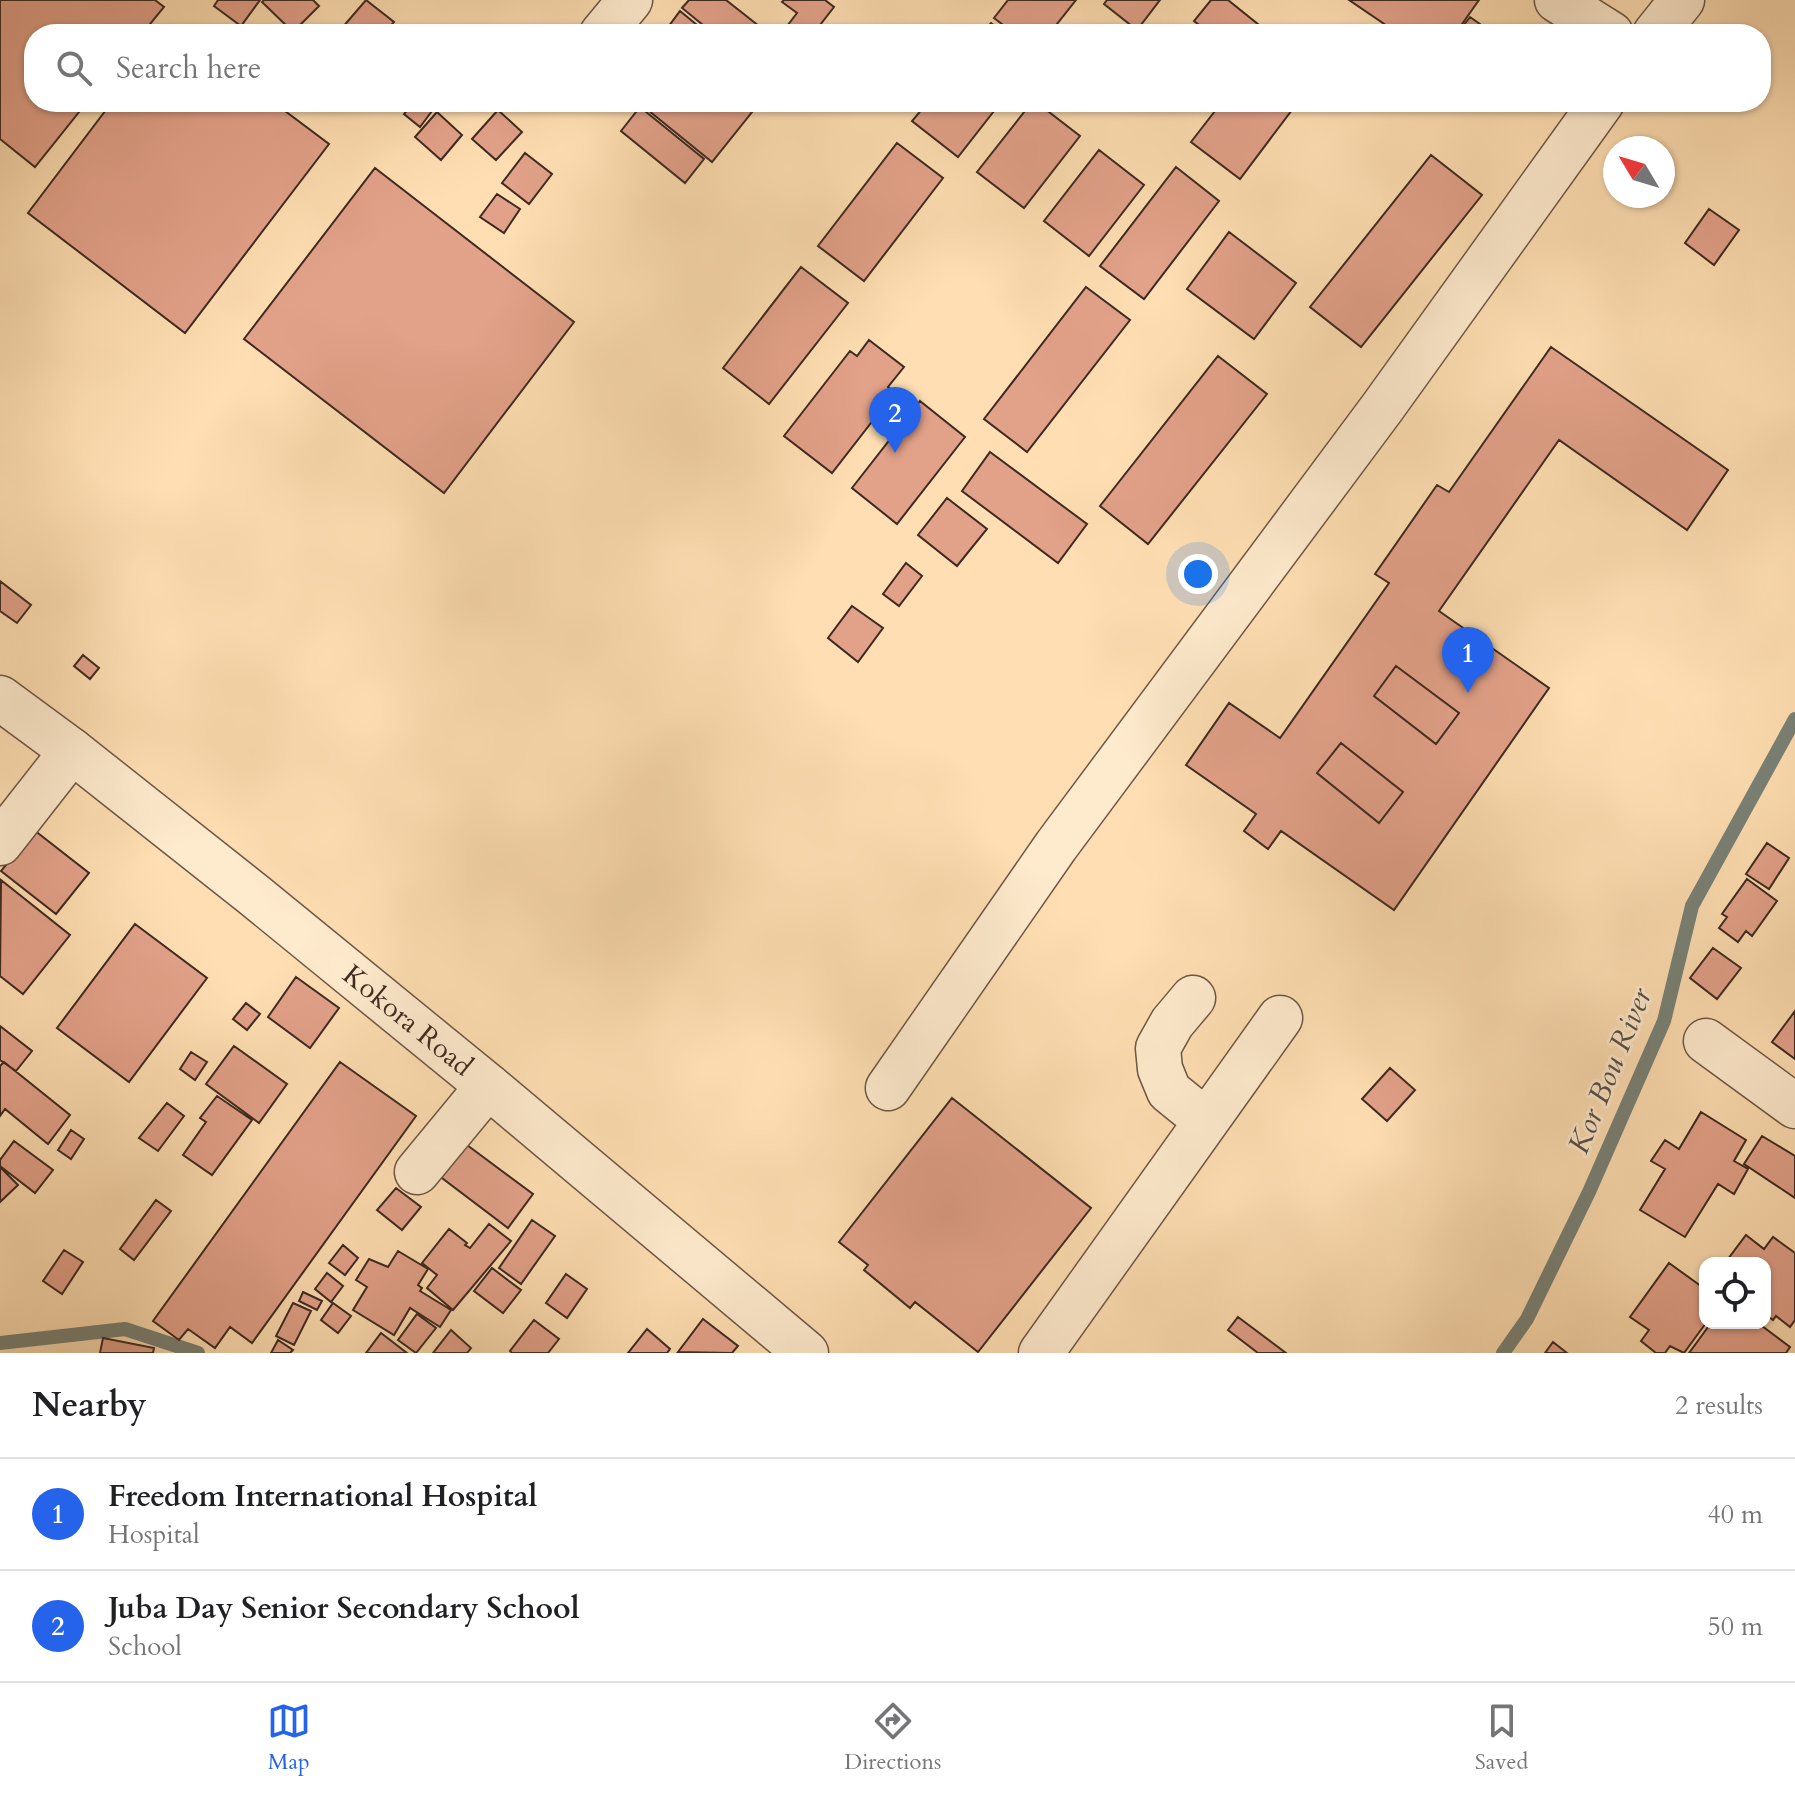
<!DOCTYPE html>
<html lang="en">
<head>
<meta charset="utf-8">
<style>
  :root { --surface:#fff; --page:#f6f6f6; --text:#202124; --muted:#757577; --line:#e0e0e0; --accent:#2563eb }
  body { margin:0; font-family:Cardo,serif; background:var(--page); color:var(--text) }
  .controls { position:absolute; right:24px; bottom:24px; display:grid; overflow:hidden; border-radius:16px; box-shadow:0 2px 6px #0004 }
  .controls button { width:72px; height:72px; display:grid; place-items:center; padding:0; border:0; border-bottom:2px solid var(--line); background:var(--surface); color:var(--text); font:40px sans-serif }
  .compass { position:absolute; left:1603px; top:136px; width:72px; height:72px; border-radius:50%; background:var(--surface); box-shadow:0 2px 6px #0004; rotate:308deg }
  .you { position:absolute; left:1198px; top:574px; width:28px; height:28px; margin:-20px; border:6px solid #fff; border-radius:50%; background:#1a73e8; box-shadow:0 0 0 12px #1a73e833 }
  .badge { display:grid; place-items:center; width:52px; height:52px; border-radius:50%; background:var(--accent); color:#fff; font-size:26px; font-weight:700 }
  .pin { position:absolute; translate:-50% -66px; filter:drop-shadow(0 2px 4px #0008) }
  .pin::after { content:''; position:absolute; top:42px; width:28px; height:24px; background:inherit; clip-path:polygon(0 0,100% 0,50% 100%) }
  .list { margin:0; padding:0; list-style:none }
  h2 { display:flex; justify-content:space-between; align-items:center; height:104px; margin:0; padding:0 32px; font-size:34px }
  h2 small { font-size:26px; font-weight:400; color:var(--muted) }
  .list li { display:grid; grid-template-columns:52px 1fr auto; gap:24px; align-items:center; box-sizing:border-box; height:112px; padding:0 32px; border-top:2px solid var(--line) }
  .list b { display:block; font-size:30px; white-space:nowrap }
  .list p { margin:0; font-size:26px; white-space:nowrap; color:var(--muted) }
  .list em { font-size:26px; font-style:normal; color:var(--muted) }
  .icon { flex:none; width:44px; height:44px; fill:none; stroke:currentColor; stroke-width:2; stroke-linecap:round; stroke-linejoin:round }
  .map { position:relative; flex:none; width:1795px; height:1353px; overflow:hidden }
  .search { position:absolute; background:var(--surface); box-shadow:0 2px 6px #0004; left:24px; right:24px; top:24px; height:88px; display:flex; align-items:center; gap:20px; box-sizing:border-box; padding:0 28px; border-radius:32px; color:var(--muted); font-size:30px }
  .sheet { height:328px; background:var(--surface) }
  nav { display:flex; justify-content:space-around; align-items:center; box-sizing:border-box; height:112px; border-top:2px solid var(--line); background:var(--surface); font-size:22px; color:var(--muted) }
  nav a { display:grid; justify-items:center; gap:4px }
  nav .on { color:var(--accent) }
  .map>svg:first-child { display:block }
</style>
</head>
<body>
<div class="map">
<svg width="1795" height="1353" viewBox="0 0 1795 1353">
  <rect width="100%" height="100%" fill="#fedeb2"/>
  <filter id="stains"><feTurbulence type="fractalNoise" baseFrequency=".0025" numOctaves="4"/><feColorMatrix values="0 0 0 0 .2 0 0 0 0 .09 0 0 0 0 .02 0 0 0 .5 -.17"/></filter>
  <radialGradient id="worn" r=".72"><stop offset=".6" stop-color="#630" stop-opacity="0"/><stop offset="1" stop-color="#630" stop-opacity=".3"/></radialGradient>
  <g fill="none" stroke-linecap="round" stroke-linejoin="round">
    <path stroke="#798277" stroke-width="14" d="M 0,1343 L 125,1329 L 198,1353
      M 1503,1353 L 1527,1319 L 1589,1192 L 1664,1021 L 1692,906 L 1795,719"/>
  </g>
  <path fill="#e2a189" stroke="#3e2a21" stroke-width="2" fill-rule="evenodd" d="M 0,0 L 155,0 L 164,7 L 142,34 L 34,34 L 34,102 L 87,102 L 35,167 L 0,139 Z
    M 218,0 L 260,0 L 241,26 L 214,6 Z
    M 264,0 L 313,0 L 319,6 L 293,32 L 262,2 Z
    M 366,0 L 394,22 L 384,34 L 349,34 L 342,28 Z
    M 689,0 L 726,0 L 769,34 L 714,34 L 682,8 Z
    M 784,0 L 825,0 L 834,7 L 813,34 L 781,34 L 797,13 L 782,2 Z
    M 1008,0 L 1076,0 L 1049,34 L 1015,34 L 994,18 Z
    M 1107,0 L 1160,0 L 1137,30 L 1104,4 Z
    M 1211,0 L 1228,0 L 1259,25 L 1252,34 L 1211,34 L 1194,21 Z
    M 1349,0 L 1479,0 L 1455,34 L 1399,34 Z
    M 680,11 L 708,34 L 663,34 Z
    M 1470,17 L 1494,34 L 1457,34 Z
    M 991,23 L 1005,34 L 981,34 Z
    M 112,102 L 273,102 L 329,144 L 185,333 L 28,213 Z
    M 414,102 L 421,102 L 432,111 L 420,127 L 404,114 Z
    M 638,102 L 741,102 L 752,112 L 712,162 Z
    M 928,102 L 1001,102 L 958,157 L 912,121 Z
    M 1032,102 L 1036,102 L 1080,136 L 1024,208 L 977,172 Z
    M 1222,102 L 1298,102 L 1240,179 L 1191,142 Z
    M 640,107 L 704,159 L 685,183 L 621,131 Z
    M 498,110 L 522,132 L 496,160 L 472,139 Z
    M 437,112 L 462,135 L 441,160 L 415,137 Z
    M 897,143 L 943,178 L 864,281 L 818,246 Z
    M 1099,150 L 1144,185 L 1089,256 L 1044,221 Z
    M 525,153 L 552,174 L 529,204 L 502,183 Z
    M 1431,155 L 1482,195 L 1361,347 L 1310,307 Z
    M 1176,167 L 1219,201 L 1144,299 L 1100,266 Z
    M 375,168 L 574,322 L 444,493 L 244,339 Z
    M 497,194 L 520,209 L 504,233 L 480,217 Z
    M 1709,209 L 1739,230 L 1714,265 L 1685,243 Z
    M 1229,232 L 1296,283 L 1254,339 L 1187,289 Z
    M 801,267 L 848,303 L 769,404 L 723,368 Z
    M 1086,287 L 1130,320 L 1027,452 L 984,419 Z
    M 869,340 L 904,367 L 888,387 L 895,392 L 832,473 L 784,436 L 850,351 L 857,356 Z
    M 1551,347 L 1728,470 L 1687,530 L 1559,440 L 1439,611 L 1549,688 L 1394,910 L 1281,831 L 1268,849 L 1244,831 L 1256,814 L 1186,765 L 1229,703 L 1280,738 L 1389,583 L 1375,574 L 1437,485 L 1449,492 ZM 1396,666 L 1459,713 L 1436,744 L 1374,696 ZM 1341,743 L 1403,792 L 1379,823 L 1317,773 Z
    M 1218,356 L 1267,394 L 1148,544 L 1100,506 Z
    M 920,401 L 965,437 L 897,524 L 852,488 Z
    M 990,452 L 1087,524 L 1058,563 L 962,491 Z
    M 947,498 L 987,529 L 957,566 L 918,535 Z
    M 906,563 L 922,576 L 899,606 L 883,594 Z
    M 0,581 L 31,605 L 17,623 L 0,611 Z
    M 852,606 L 883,628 L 858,662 L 828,638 Z
    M 83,655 L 99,668 L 90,679 L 74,666 Z
    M 1396,666 L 1459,713 L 1436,744 L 1374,696 Z
    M 1341,743 L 1403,792 L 1379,823 L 1317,773 Z
    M 34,830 L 89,873 L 56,914 L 1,871 Z
    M 1767,843 L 1789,858 L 1769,889 L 1746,874 Z
    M 1747,879 L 1777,901 L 1752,936 L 1746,931 L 1738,942 L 1719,928 L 1727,917 L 1722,914 Z
    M 1,880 L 70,935 L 23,994 L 0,976 Z
    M 135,924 L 207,978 L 129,1082 L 57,1028 Z
    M 1713,948 L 1741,968 L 1717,999 L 1690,978 Z
    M 296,977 L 339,1008 L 310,1048 L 268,1017 Z
    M 246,1003 L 260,1014 L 247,1030 L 233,1019 Z
    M 1795,1011 L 1795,1059 L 1772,1042 Z
    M 0,1026 L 32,1051 L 16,1071 L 0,1060 Z
    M 234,1046 L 287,1084 L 259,1123 L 206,1084 Z
    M 191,1052 L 207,1062 L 195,1080 L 180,1069 Z
    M 4,1062 L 70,1115 L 48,1144 L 5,1109 L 0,1116 L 0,1066 Z
    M 340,1062 L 416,1116 L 252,1343 L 230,1327 L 215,1348 L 188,1329 L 179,1340 L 153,1321 Z
    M 1390,1068 L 1415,1090 L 1387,1121 L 1362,1099 Z
    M 217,1096 L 252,1120 L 212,1175 L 183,1155 L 206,1122 L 200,1118 Z
    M 952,1098 L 1091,1208 L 978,1352 L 915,1302 L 910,1308 L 864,1270 L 868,1265 L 839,1242 Z
    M 167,1103 L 184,1116 L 158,1151 L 139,1138 Z
    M 1701,1112 L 1746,1140 L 1734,1161 L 1748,1169 L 1734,1194 L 1718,1184 L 1685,1237 L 1640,1210 L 1665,1169 L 1651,1161 L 1665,1140 L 1679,1149 Z
    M 71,1130 L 84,1139 L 71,1159 L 58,1150 Z
    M 1762,1136 L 1795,1156 L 1795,1198 L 1744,1164 Z
    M 14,1141 L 53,1170 L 35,1193 L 0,1166 L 0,1160 Z
    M 463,1142 L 533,1194 L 508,1228 L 438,1175 Z
    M 0,1167 L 18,1185 L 0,1202 Z
    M 396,1188 L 421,1207 L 402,1230 L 377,1210 Z
    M 156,1200 L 171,1211 L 134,1260 L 120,1249 Z
    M 532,1220 L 555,1236 L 521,1284 L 499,1268 Z
    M 489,1224 L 511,1241 L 453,1310 L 427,1288 L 437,1275 L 422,1263 L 449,1229 L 467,1243 L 465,1245 L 470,1248 Z
    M 1746,1235 L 1764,1249 L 1773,1237 L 1795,1253 L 1795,1320 L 1790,1327 L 1776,1316 L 1773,1320 L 1765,1314 L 1765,1263 L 1725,1263 Z
    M 343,1245 L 358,1258 L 345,1275 L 329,1263 Z
    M 64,1250 L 83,1262 L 62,1294 L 43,1281 Z
    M 398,1251 L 428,1269 L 418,1285 L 422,1288 L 420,1291 L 451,1310 L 440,1327 L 410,1308 L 394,1335 L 353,1310 L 367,1287 L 356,1280 L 369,1259 L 388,1267 Z
    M 1669,1263 L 1705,1289 L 1706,1323 L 1684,1353 L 1670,1346 L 1665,1353 L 1656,1353 L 1641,1341 L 1649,1330 L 1630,1317 Z
    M 492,1268 L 521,1290 L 503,1313 L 474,1291 Z
    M 327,1273 L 343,1286 L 331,1302 L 315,1289 Z
    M 566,1274 L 587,1289 L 567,1318 L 546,1303 Z
    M 303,1292 L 322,1301 L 317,1310 L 299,1301 Z
    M 293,1303 L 311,1311 L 294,1345 L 276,1336 Z
    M 333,1303 L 351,1316 L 338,1333 L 321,1320 Z
    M 417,1314 L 436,1328 L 416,1353 L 398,1340 Z
    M 1238,1317 L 1286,1353 L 1258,1353 L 1228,1330 Z
    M 703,1319 L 738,1346 L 732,1353 L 678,1352 Z
    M 534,1320 L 559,1339 L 548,1353 L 512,1353 L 510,1351 Z
    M 1711,1323 L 1758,1323 L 1790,1347 L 1786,1353 L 1689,1353 Z
    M 647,1329 L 670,1349 L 667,1353 L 628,1353 Z
    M 451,1330 L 471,1348 L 467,1353 L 433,1353 Z
    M 381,1333 L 407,1353 L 366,1353 Z
    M 103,1338 L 154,1348 L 153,1353 L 100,1353 Z
    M 278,1340 L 293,1350 L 290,1353 L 271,1353 Z
    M 1553,1342 L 1567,1353 L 1545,1353 Z"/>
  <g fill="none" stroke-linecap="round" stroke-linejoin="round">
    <g stroke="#6e5745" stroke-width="47">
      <g id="minor">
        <path d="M 1557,0 L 1611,34"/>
        <path d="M 602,34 L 630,0"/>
        <path d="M 1655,34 L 1682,0"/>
        <path id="s1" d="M 0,698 L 72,751 L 254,895 L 488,1086 L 806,1353"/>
        <path d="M 0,843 L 72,751"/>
        <path d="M 1193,998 L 1172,1023 L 1158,1048 L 1160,1069 L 1169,1091 L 1206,1121"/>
        <path d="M 1706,1041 L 1795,1106"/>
        <path d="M 888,1088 L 1056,846 L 1382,408 L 1602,102"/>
        <path d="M 417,1172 L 488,1086"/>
        <path d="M 1041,1353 L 1280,1018"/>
      </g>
    </g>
    <use href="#minor" stroke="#feeacd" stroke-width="44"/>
  </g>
  <g text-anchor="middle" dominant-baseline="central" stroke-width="6" stroke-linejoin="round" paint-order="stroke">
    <g font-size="28" fill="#3e2a21" stroke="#feeacd">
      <text stroke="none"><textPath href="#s1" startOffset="520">Kokora Road</textPath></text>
    </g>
    <g font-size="30" font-style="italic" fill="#564e45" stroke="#feeacd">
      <text transform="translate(1610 1071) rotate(-68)">Kor Bou River</text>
    </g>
  </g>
  <rect width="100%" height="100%" filter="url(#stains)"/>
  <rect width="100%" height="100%" fill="url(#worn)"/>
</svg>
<div class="controls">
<button><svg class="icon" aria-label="locate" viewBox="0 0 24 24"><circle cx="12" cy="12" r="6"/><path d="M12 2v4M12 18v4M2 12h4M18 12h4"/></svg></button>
</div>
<svg class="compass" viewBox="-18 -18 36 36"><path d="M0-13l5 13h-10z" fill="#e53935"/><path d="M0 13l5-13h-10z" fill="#757577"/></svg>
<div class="you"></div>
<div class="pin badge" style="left:1468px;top:693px">1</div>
<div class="pin badge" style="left:895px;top:453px">2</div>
<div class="search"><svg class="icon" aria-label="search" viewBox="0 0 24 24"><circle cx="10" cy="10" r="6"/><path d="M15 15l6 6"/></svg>Search here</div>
</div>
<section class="sheet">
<h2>Nearby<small>2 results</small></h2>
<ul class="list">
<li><span class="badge">1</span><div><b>Freedom International Hospital</b><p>Hospital</p></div><em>40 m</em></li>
<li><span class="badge">2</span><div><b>Juba Day Senior Secondary School</b><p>School</p></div><em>50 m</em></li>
</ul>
</section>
<nav>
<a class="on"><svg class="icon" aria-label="map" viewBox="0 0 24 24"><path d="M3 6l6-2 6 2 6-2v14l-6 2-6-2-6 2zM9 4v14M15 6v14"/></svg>Map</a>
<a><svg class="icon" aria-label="directions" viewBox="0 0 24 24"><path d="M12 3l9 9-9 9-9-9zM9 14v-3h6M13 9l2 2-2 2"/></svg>Directions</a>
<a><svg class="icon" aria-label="saved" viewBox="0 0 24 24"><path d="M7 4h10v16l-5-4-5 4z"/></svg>Saved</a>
</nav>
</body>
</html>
